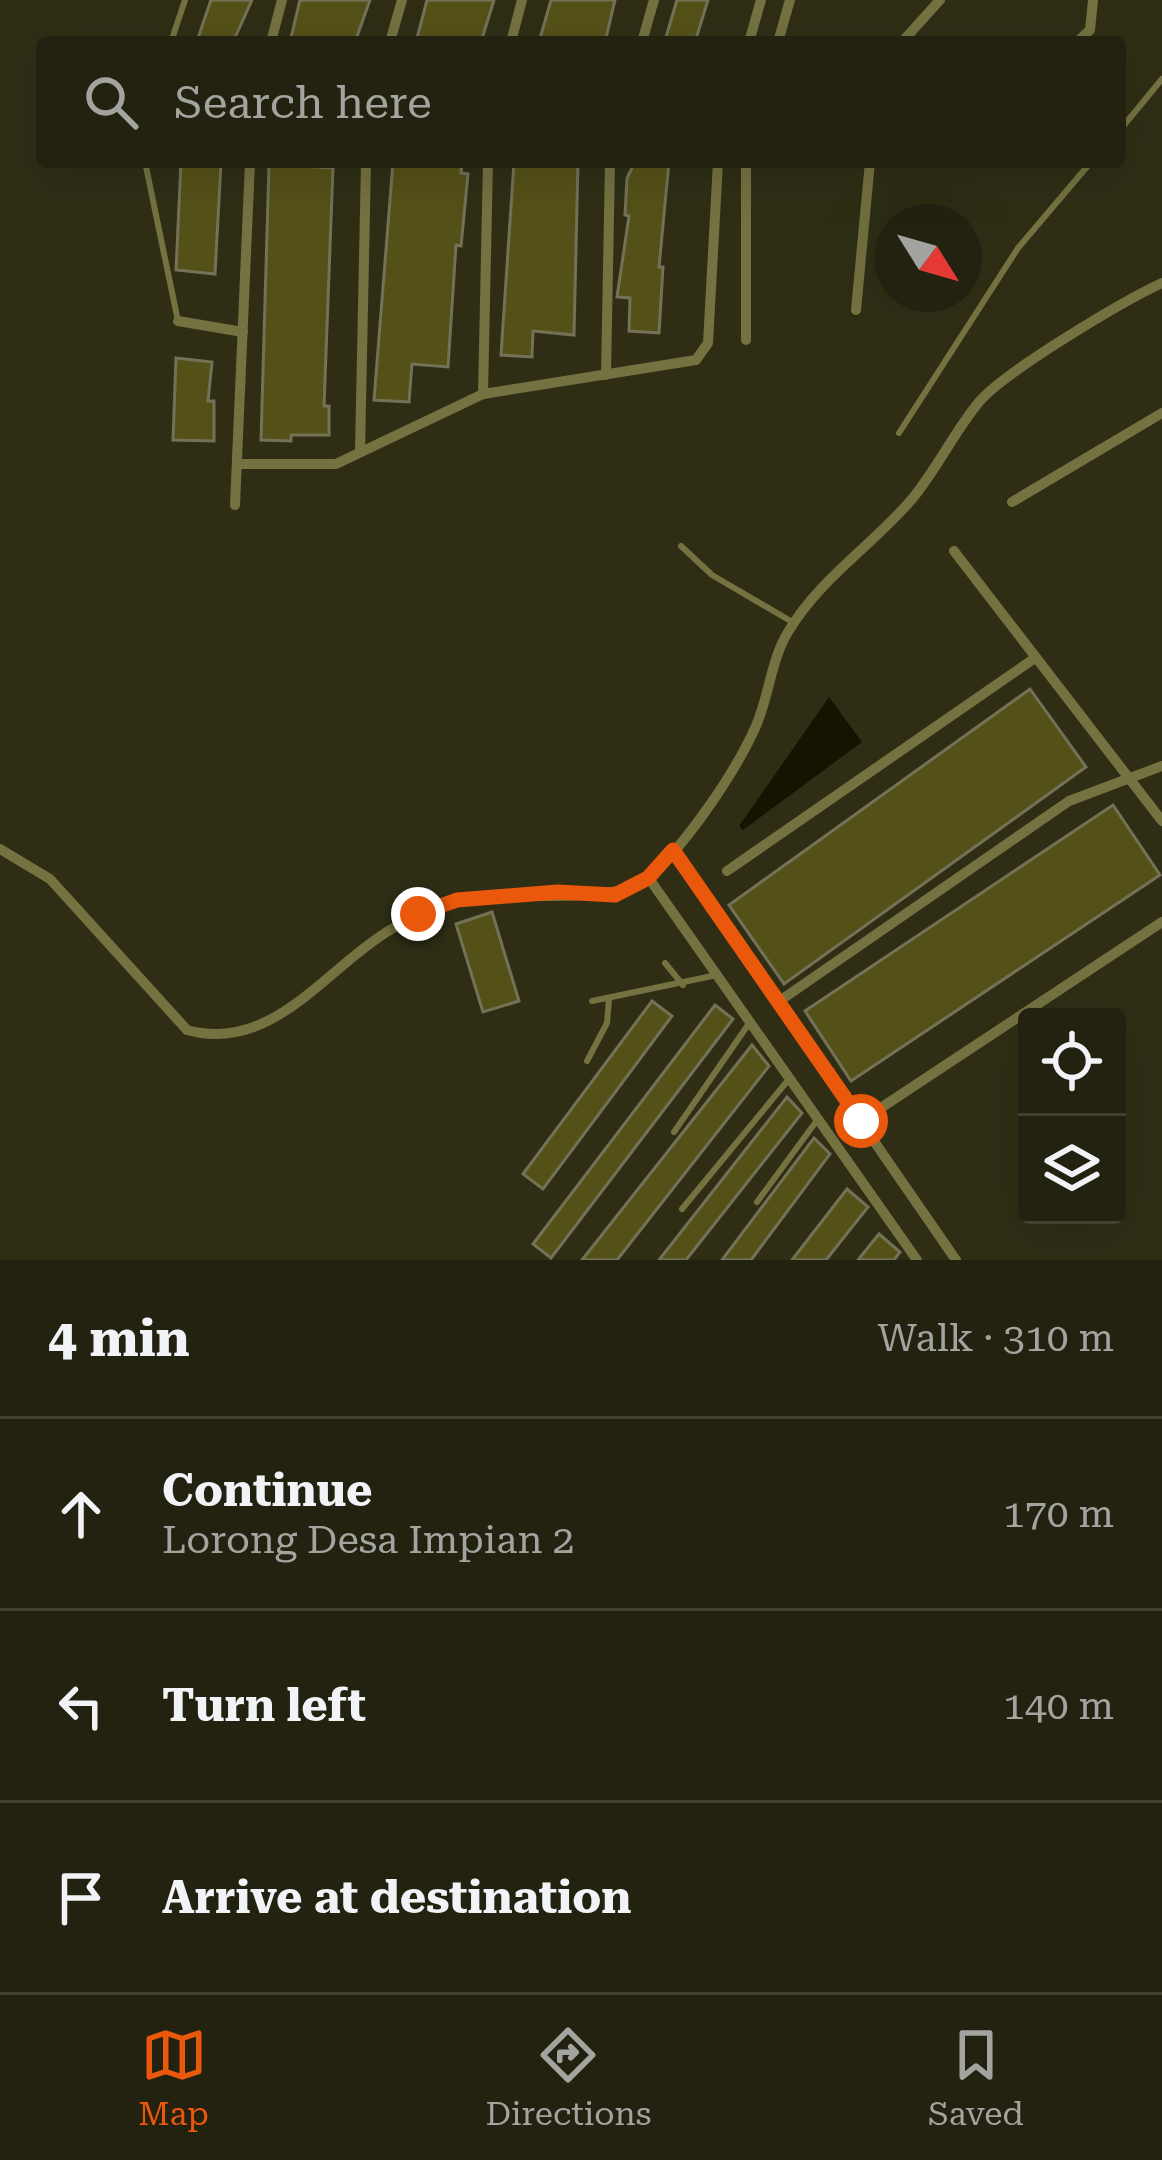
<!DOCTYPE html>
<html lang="en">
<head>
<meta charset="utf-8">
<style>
  :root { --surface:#232210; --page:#2b2a19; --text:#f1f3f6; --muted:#a3a49f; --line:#403f30; --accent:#ea580c }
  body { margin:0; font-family:"Roboto Serif",serif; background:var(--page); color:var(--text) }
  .controls { position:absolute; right:36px; bottom:36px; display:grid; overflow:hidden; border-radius:12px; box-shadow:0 12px 48px #0002 }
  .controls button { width:108px; height:108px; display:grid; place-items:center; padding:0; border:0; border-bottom:3px solid var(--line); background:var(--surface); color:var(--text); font:60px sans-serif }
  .compass { position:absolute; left:874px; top:204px; width:108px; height:108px; border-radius:50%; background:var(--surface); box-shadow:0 12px 48px #0002; rotate:127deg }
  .stop { position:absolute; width:36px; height:36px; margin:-27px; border:9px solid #ea580c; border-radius:50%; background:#fff }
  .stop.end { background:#ea580c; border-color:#fff; box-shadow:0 3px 12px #0008 }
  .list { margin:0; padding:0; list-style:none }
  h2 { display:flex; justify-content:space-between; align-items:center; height:156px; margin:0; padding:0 48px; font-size:51px }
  h2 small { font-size:39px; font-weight:400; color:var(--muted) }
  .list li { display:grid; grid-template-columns:78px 1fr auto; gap:36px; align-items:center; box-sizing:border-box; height:192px; padding:0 48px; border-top:3px solid var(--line) }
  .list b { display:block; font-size:45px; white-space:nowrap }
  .list p { margin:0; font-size:39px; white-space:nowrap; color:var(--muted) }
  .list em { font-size:39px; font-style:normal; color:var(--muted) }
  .icon { flex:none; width:66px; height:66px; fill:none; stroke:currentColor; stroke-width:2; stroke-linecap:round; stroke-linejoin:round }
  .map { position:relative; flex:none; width:1162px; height:1260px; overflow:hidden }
  .search { position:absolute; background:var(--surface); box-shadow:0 12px 48px #0002; left:36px; right:36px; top:36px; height:132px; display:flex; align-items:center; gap:30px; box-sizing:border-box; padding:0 42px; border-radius:12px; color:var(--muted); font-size:45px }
  .sheet { height:732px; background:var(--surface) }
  nav { display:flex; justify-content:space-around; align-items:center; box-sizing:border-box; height:168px; border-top:3px solid var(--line); background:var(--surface); font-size:33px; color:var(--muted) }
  nav a { display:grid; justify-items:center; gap:6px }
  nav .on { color:var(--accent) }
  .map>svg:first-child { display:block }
</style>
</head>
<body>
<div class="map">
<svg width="1162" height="1260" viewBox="0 0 1162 1260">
  <rect width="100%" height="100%" fill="#2f2e15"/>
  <path fill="#151401" d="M 829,697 L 862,742 L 743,830 L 739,826 Z"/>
  <path fill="#545118" stroke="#737257" stroke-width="3" d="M 211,0 L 252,0 L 233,42 L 198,38 Z
    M 300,0 L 370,0 L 355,42 L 290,42 Z
    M 427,0 L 494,0 L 481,42 L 416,42 Z
    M 551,0 L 615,0 L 605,42 L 539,42 Z
    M 677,0 L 708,0 L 695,42 L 666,37 Z
    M 181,162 L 221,163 L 215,274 L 176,270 Z
    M 393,162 L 462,162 L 461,173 L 468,174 L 461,246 L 456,245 L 448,367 L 412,364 L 409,402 L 374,400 Z
    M 514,162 L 578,162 L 574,335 L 533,331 L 532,357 L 501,355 Z
    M 635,162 L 669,162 L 659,267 L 663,267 L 659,333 L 629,331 L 630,298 L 617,297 L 629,216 L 625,215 L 627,178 Z
    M 269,164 L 333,168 L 324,406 L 329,406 L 329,435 L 291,435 L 291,441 L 261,440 Z
    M 176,358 L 212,362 L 208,401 L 214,401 L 214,441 L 173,440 Z
    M 1030,689 L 1086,767 L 784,984 L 729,905 Z
    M 1113,805 L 1160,875 L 851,1081 L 805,1011 Z
    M 492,912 L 519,1001 L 483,1012 L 456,924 Z
    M 652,1001 L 672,1016 L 543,1189 L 523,1174 Z
    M 715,1005 L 733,1019 L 551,1258 L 533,1244 Z
    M 752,1045 L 769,1066 L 617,1260 L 582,1260 Z
    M 787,1097 L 802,1113 L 686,1260 L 659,1260 Z
    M 814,1138 L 830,1154 L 751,1260 L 722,1260 Z
    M 847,1189 L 868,1207 L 826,1260 L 792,1260 Z
    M 879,1234 L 900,1252 L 894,1260 L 858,1260 Z"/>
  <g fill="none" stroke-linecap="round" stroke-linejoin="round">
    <path stroke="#747241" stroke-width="6" d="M 171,42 L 185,0
      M 1120,130 L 1162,79
      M 145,162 L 178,321
      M 899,433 L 1018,248 L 1091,162
      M 681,546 L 712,575 L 794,623
      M 665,963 L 683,985
      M 592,1001 L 717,975
      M 587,1061 L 607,1023 L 609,999
      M 674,1132 L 750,1022
      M 757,1202 L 818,1119
      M 682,1209 L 789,1079"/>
    <path stroke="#747241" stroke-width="10" d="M 271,42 L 282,0
      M 390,42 L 402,0
      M 511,42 L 522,0
      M 642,42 L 654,0
      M 749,42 L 761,0
      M 778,42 L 790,0
      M 902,42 L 940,0
      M 1077,42 L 1090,30 L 1093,0
      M 856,310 L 870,162
      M 178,321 L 243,332
      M 746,340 L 746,162
      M 606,375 L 610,162
      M 483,394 L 488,162
      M 360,451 L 366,162
      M 239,464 L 336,464 L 483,394 L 696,360 L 708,343 L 718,162
      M 1012,502 L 1162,413
      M 235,505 L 250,162
      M 954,551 L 1162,821
      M 0,849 L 50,879 L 187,1030 C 272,1054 327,967 390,930 C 411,918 433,905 456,900 C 506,889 607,907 644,880 C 683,851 736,771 756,726 C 769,696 771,660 788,632 C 820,578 872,546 912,499 C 937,469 954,432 979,402 C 1004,372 1123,301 1162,283
      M 673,850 L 956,1260
      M 727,871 L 1035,658
      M 648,877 L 917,1260
      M 778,1002 L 1069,801 L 1162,766
      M 861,1121 L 1162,922"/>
  </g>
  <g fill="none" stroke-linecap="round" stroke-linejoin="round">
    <path stroke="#ea580c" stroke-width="15" d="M 418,914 L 457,900 L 557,892 L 615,895 L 648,878 L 673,850 L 861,1121"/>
  </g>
</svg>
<div class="controls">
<button><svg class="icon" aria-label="locate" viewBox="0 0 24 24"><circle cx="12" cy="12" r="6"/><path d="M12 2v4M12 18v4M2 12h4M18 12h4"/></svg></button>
<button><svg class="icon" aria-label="layers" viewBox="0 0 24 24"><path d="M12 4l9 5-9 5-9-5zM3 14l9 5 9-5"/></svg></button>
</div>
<svg class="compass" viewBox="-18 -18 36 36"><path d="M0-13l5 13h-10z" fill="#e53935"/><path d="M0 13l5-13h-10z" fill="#a3a49f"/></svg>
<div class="stop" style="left:861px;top:1121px"></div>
<div class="stop end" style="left:418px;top:914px"></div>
<div class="search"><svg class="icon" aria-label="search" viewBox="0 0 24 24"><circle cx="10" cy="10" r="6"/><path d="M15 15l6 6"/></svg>Search here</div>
</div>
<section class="sheet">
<h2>4 min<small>Walk · 310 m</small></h2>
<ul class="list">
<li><svg class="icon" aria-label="ahead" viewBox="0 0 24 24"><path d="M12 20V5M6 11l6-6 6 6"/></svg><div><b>Continue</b><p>Lorong Desa Impian 2</p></div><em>170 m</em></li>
<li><svg class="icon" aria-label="left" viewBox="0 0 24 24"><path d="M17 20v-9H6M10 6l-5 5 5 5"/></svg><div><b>Turn left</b></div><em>140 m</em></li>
<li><svg class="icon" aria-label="arrive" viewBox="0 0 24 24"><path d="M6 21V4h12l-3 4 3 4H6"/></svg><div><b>Arrive at destination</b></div></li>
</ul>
</section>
<nav>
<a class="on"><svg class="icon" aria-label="map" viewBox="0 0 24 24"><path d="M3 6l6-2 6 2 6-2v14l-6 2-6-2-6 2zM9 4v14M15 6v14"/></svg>Map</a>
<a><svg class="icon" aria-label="directions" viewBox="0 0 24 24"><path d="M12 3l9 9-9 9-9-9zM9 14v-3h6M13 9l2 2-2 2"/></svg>Directions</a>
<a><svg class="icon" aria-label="saved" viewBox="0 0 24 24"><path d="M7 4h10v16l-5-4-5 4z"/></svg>Saved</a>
</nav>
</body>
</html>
